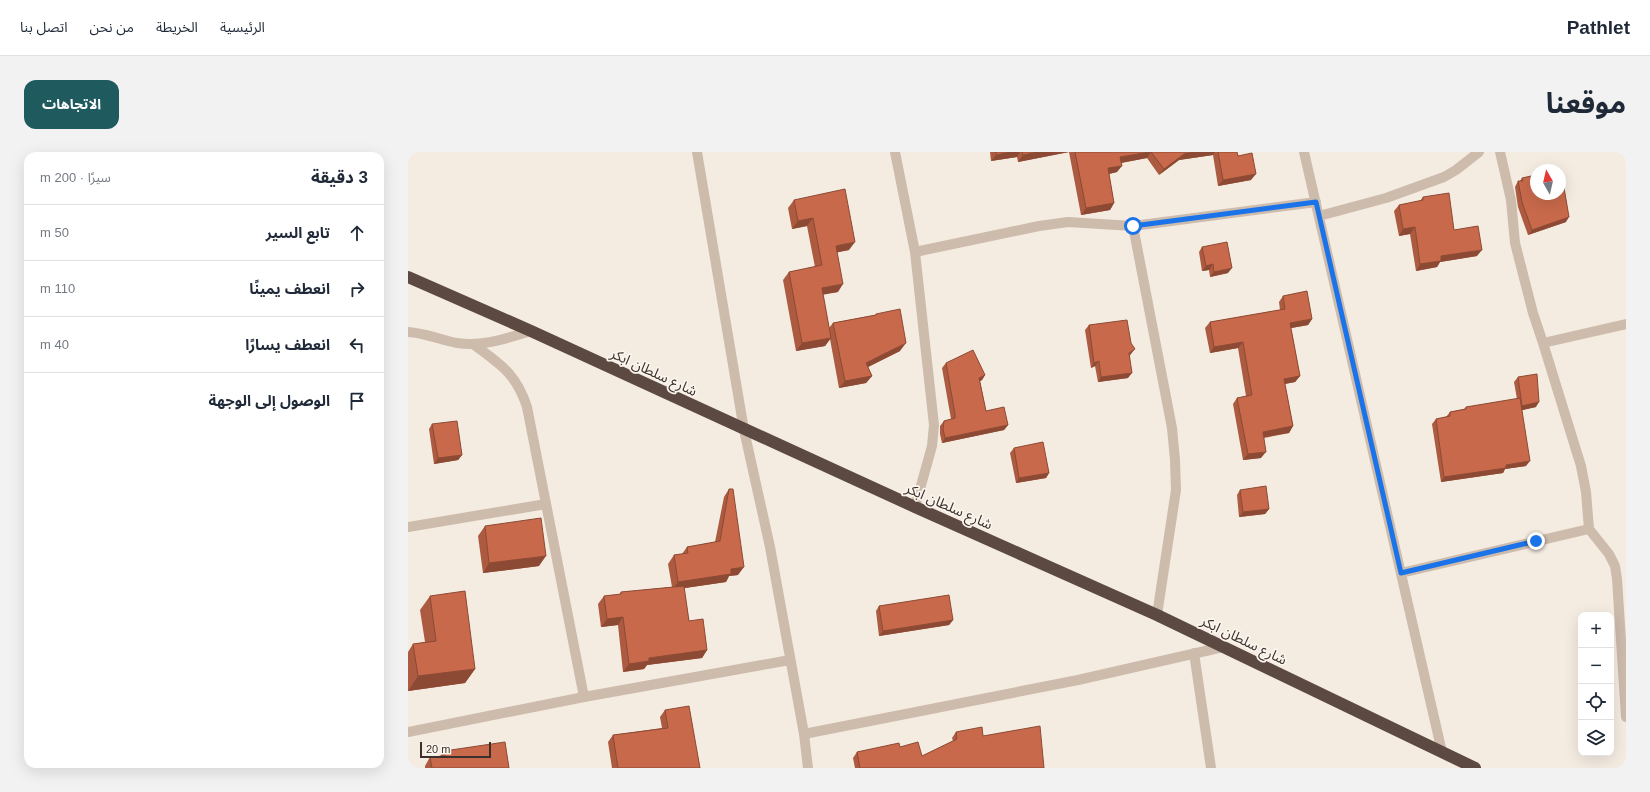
<!DOCTYPE html>
<html lang="ar">
<head>
<meta charset="utf-8">
<style>
  :root { --surface:#fff; --page:#f2f2f3; --text:#1f2937; --muted:#747a83; --line:#e0e1e3; --accent:#1f5a5e }
  body { margin:0; font-family:Helvetica,"Noto Sans Arabic",sans-serif; background:var(--page); color:var(--text); direction:rtl }
  .controls { position:absolute; right:12px; bottom:12px; display:grid; overflow:hidden; border-radius:8px; box-shadow:0 4px 16px #0002 }
  .controls button { width:36px; height:36px; display:grid; place-items:center; padding:0; border:0; border-bottom:1px solid var(--line); background:var(--surface); color:var(--text); font:20px sans-serif }
  .compass { position:absolute; left:1122px; top:12px; width:36px; height:36px; border-radius:50%; background:var(--surface); box-shadow:0 4px 16px #0002; rotate:352deg }
  .scale { position:absolute; left:12px; bottom:10px; width:71px; box-sizing:border-box; padding-left:4px; border:2px solid #3b302b; border-top:0; font-size:11px; line-height:14px; white-space:nowrap; color:#3b302b; -webkit-text-stroke:3px #fbf5ee; paint-order:stroke }
  .stop { position:absolute; width:12px; height:12px; margin:-9px; border:3px solid #1a73e8; border-radius:50%; background:#fff }
  .stop.end { background:#1a73e8; border-color:#fff; box-shadow:0 1px 4px #0008 }
  .list { margin:0; padding:0; list-style:none }
  h2 { display:flex; justify-content:space-between; align-items:center; height:52px; margin:0; padding:0 16px; font-size:17px }
  h2 small { font-size:13px; font-weight:400; color:var(--muted) }
  .list li { display:grid; grid-template-columns:26px 1fr auto; gap:12px; align-items:center; box-sizing:border-box; height:56px; padding:0 16px; border-top:1px solid var(--line) }
  .list b { display:block; font-size:15px; white-space:nowrap }
  .list em { font-size:13px; font-style:normal; color:var(--muted) }
  .icon { flex:none; width:22px; height:22px; fill:none; stroke:currentColor; stroke-width:2; stroke-linecap:round; stroke-linejoin:round }
  .map { position:relative; flex:none; width:1218px; height:616px; overflow:hidden; direction:ltr; border-radius:12px }
  header { display:flex; align-items:center; gap:24px; box-sizing:border-box; height:56px; padding:0 20px; background:var(--surface); border-bottom:1px solid var(--line) }
  header strong { font-size:19px }
  nav { display:flex; gap:22px; margin-inline-start:auto; font-size:14px }
  .intro { display:flex; align-items:center; justify-content:space-between; box-sizing:border-box; height:96px; padding:0 24px }
  h1 { margin:0; font-size:28px }
  .button { padding:10px 18px; border-radius:12px; background:var(--accent); color:#fff; font-size:14px; font-weight:700 }
  main { display:flex; gap:24px; padding:0 24px }
  aside { flex:1; background:var(--surface); border-radius:12px; box-shadow:0 4px 16px #0002 }
  .map>svg:first-child { display:block }
</style>
</head>
<body>
<header>
<strong>Pathlet</strong>
<nav><a>الرئيسية</a><a>الخريطة</a><a>من نحن</a><a>اتصل بنا</a></nav>
</header>
<div class="intro"><h1>موقعنا</h1><a class="button">الاتجاهات</a></div>
<main>
<div class="map">
<svg width="1218" height="616" viewBox="0 0 1218 616">
  <rect width="100%" height="100%" fill="#f4ebe1"/>
  <g fill="none" stroke-linecap="round" stroke-linejoin="round">
    <path stroke="#cdbbac" stroke-width="10" d="M 289,0 L 336,278 L 362,395 L 396,582 L 400,616
      M 487,0 L 507,100 L 526,273 L 524,294 L 507,355
      M 896,0 L 1034,600
      M 1092,0 L 1103,48 L 1107,91 L 1125,161 L 1135,191 L 1218,172
      M 911,64 L 978,46 L 1036,25 L 1048,18 L 1071,0
      M 725,74 L 764,276 L 767,308 L 768,338 L 749,463
      M 507,100 L 631,74 L 660,70 L 725,74 L 908,50
      M 0,180 C 17,181 33,188 49,191 C 75,195 99,186 123,179
      M 1135,191 L 1173,314 L 1178,340 L 1181,377 L 1201,402 L 1207,414 L 1209,427 L 1218,565
      M 65,192 C 92,212 108,221 119,255 L 176,545
      M 0,375 L 138,352
      M 993,421 L 1181,377
      M 786,501 L 803,616
      M 0,580 L 176,545 L 382,508
      M 396,582 L 670,528 L 815,495"/>
    <path stroke="#5c4a42" stroke-width="12" d="M 0,125 L 123,179 L 507,355 L 749,463 L 1067,616"/>
  </g>
  <path fill="#ac5a40" d="M 582,0 L 661,0 L 610,10 L 609,5 L 583,9 Z
    M 661,0 L 829,0 L 830,4 L 843,28 L 810,34 L 805,3 L 771,8 L 751,23 L 739,6 L 713,11 L 709,20 L 701,22 L 706,51 L 702,58 L 673,63 Z
    M 1114,26 L 1158,70 L 1120,83 L 1110,55 L 1107,35 L 1110,29 L 1112,29 Z
    M 1015,45 L 1046,78 L 1069,104 L 1032,110 L 1029,115 L 1008,119 L 1002,82 L 991,84 L 986,59 L 991,53 L 1012,49 Z
    M 386,48 L 441,98 L 429,100 L 430,140 L 415,142 L 421,176 L 425,171 L 467,163 L 468,162 L 492,199 L 460,215 L 464,224 L 458,231 L 431,236 L 422,187 L 417,194 L 388,199 L 375,128 L 381,120 L 407,115 L 399,74 L 384,77 L 380,56 Z
    M 794,95 L 820,121 L 802,125 L 801,118 L 794,119 L 791,100 Z
    M 875,144 L 904,167 L 900,173 L 883,176 L 892,224 L 887,230 L 877,232 L 885,274 L 881,281 L 856,286 L 853,306 L 835,308 L 825,252 L 829,246 L 838,244 L 830,196 L 802,201 L 797,176 L 802,170 L 872,158 L 871,150 Z
    M 681,173 L 723,202 L 722,203 L 720,226 L 690,230 L 687,214 L 683,216 L 677,178 Z
    M 538,211 L 577,223 L 574,228 L 572,229 L 578,259 L 600,273 L 596,278 L 534,291 L 532,282 L 532,274 L 536,269 L 543,267 L 534,216 Z
    M 1110,225 L 1128,255 L 1114,258 L 1118,314 L 1097,317 L 1095,321 L 1033,330 L 1024,272 L 1028,267 L 1038,265 L 1042,260 L 1056,257 L 1058,255 L 1109,247 L 1106,230 Z
    M 24,272 L 54,303 L 50,308 L 26,312 L 21,277 Z
    M 606,296 L 641,321 L 638,326 L 608,331 L 602,301 Z
    M 321,337 L 330,423 L 321,424 L 318,430 L 276,436 L 281,469 L 299,498 L 294,506 L 239,513 L 236,517 L 215,520 L 210,473 L 193,475 L 190,452 L 196,444 L 211,443 L 213,440 L 264,435 L 260,412 L 266,403 L 274,402 L 279,395 L 307,390 L 316,345 Z
    M 832,338 L 861,357 L 857,362 L 831,365 L 829,343 Z
    M 77,374 L 131,414 L 75,421 L 70,384 Z
    M 22,444 L 67,517 L 57,531 L 0,539 L 0,500 L 5,492 L 17,490 L 12,458 Z
    M 471,454 L 545,468 L 541,473 L 471,484 L 468,459 Z
    M 257,558 L 292,616 L 204,616 L 200,590 L 205,583 L 254,576 L 252,565 Z
    M 548,580 L 575,584 L 636,616 L 447,616 L 445,606 L 449,600 L 492,595 L 514,604 L 545,589 L 544,586 Z
    M 36,599 L 101,616 L 17,616 L 17,614 L 22,605 L 32,604 Z"/>
  <path fill="#8c4a34" d="M 603,0 L 612,0 L 609,5 L 583,9 L 588,3 Z
    M 631,0 L 661,0 L 610,10 L 615,3 Z
    M 743,0 L 739,6 L 707,12 L 712,5 Z
    M 786,0 L 807,0 L 805,3 L 771,8 L 751,23 L 756,17 L 776,2 Z
    M 714,14 L 709,20 L 696,23 L 700,16 Z
    M 848,22 L 843,28 L 810,34 L 815,28 Z
    M 706,51 L 702,58 L 673,63 L 678,56 Z
    M 1161,65 L 1158,70 L 1120,83 L 1124,78 Z
    M 405,66 L 399,74 L 384,77 L 390,69 Z
    M 1007,75 L 1002,82 L 991,84 L 995,77 Z
    M 447,90 L 441,98 L 422,102 L 428,94 Z
    M 1074,98 L 1069,104 L 1032,110 L 1029,115 L 1008,119 L 1012,112 L 1033,104 Z
    M 805,112 L 801,118 L 794,119 L 798,114 Z
    M 824,116 L 820,121 L 802,125 L 806,120 Z
    M 435,132 L 430,140 L 408,144 L 414,136 Z
    M 904,167 L 900,173 L 878,177 L 882,171 Z
    M 423,186 L 417,194 L 388,199 L 394,191 Z
    M 835,190 L 830,196 L 802,201 L 806,195 Z
    M 498,191 L 492,199 L 452,219 L 458,211 Z
    M 727,197 L 723,202 L 718,206 L 721,201 Z
    M 691,209 L 687,214 L 683,216 L 686,211 Z
    M 724,221 L 720,226 L 690,230 L 693,225 Z
    M 577,223 L 574,228 L 568,231 L 571,226 Z
    M 464,224 L 458,231 L 431,236 L 437,229 Z
    M 892,224 L 887,230 L 871,233 L 876,227 Z
    M 1131,250 L 1128,255 L 1111,259 L 1114,254 Z
    M 600,273 L 596,278 L 534,291 L 537,286 Z
    M 885,274 L 881,281 L 850,286 L 855,280 Z
    M 858,300 L 853,306 L 835,308 L 840,302 Z
    M 54,303 L 50,308 L 26,312 L 30,306 Z
    M 1122,309 L 1118,314 L 1097,317 L 1095,321 L 1033,330 L 1036,325 L 1098,313 Z
    M 641,321 L 638,326 L 608,331 L 611,326 Z
    M 861,357 L 857,362 L 831,365 L 835,360 Z
    M 138,404 L 131,414 L 75,421 L 81,411 Z
    M 336,415 L 330,423 L 321,424 L 318,430 L 264,438 L 270,430 L 323,417 Z
    M 215,465 L 210,473 L 193,475 L 199,467 Z
    M 545,468 L 541,473 L 471,484 L 475,479 Z
    M 299,498 L 294,506 L 239,513 L 236,517 L 215,520 L 221,512 L 241,506 Z
    M 67,517 L 57,531 L 0,539 L 10,524 Z"/>
  <path fill="#c8694b" stroke="#8c4a34" d="M 588,0 L 603,0 L 588,3 Z
    M 614,0 L 631,0 L 615,3 Z
    M 667,0 L 742,0 L 712,5 L 714,14 L 700,16 L 706,51 L 678,56 Z
    M 743,0 L 786,0 L 776,2 L 756,17 Z
    M 810,0 L 829,0 L 830,4 L 844,1 L 848,22 L 815,28 Z
    M 1128,23 L 1128,42 L 1152,42 L 1152,24 L 1154,24 L 1161,65 L 1124,78 L 1114,50 L 1110,29 L 1115,29 L 1114,26 Z
    M 437,37 L 447,90 L 428,94 L 435,132 L 414,136 L 423,186 L 394,191 L 381,120 L 414,113 L 405,66 L 390,69 L 386,48 Z
    M 1041,41 L 1046,78 L 1070,74 L 1074,98 L 1033,104 L 1033,109 L 1012,112 L 1007,75 L 995,77 L 991,53 L 1015,48 L 1015,45 Z
    M 819,90 L 824,116 L 806,120 L 805,112 L 798,114 L 794,95 Z
    M 899,139 L 904,167 L 882,171 L 892,224 L 876,227 L 885,274 L 855,280 L 858,300 L 840,302 L 829,246 L 844,243 L 835,190 L 806,195 L 802,170 L 877,157 L 875,144 Z
    M 492,157 L 498,191 L 458,211 L 464,224 L 437,229 L 425,171 L 468,163 L 468,162 Z
    M 719,168 L 723,191 L 727,197 L 721,201 L 724,221 L 693,225 L 691,209 L 686,211 L 681,173 Z
    M 565,198 L 577,223 L 571,226 L 578,259 L 596,255 L 600,273 L 537,286 L 535,277 L 536,269 L 547,266 L 547,262 L 538,211 Z
    M 1129,222 L 1131,250 L 1114,254 L 1110,225 Z
    M 1112,246 L 1122,309 L 1098,313 L 1098,316 L 1036,325 L 1028,267 L 1042,264 L 1042,260 L 1058,257 L 1058,255 Z
    M 49,269 L 54,303 L 30,306 L 24,272 Z
    M 635,290 L 641,321 L 611,326 L 606,296 Z
    M 858,334 L 861,357 L 835,360 L 832,338 Z
    M 321,337 L 325,337 L 336,415 L 323,417 L 323,422 L 270,430 L 266,403 L 280,401 L 279,395 L 312,389 Z
    M 133,366 L 138,404 L 81,411 L 77,374 Z
    M 276,434 L 281,469 L 295,467 L 299,498 L 241,506 L 241,509 L 221,512 L 215,465 L 199,467 L 196,444 L 213,442 L 213,440 Z
    M 57,439 L 67,517 L 10,524 L 5,492 L 28,489 L 22,444 Z
    M 541,443 L 545,468 L 475,479 L 471,454 Z
    M 281,554 L 292,616 L 210,616 L 205,583 L 260,576 L 257,558 Z
    M 632,574 L 636,616 L 452,616 L 449,600 L 491,591 L 492,595 L 510,590 L 514,604 L 549,587 L 548,580 L 574,575 L 575,584 Z
    M 97,590 L 101,616 L 24,616 L 22,605 L 37,604 L 36,599 Z"/>
  <g fill="none" stroke-linecap="round" stroke-linejoin="round">
    <path stroke="#1a73e8" stroke-width="5" d="M 725,74 L 908,50 L 993,421 L 1128,389"/>
  </g>
  <g text-anchor="middle" dominant-baseline="central" stroke-width="3.5" stroke-linejoin="round" paint-order="stroke">
    <g font-size="14" fill="#3b302b" stroke="#fbf5ee">
      <text transform="translate(246 220) rotate(25)">شارع سلطان ابكر</text>
      <text transform="translate(541 354) rotate(24)">شارع سلطان ابكر</text>
      <text transform="translate(836 488) rotate(26)">شارع سلطان ابكر</text>
    </g>
  </g>
</svg>
<div class="controls">
<button>+</button>
<button>−</button>
<button><svg class="icon" aria-label="locate" viewBox="0 0 24 24"><circle cx="12" cy="12" r="6"/><path d="M12 2v4M12 18v4M2 12h4M18 12h4"/></svg></button>
<button><svg class="icon" aria-label="layers" viewBox="0 0 24 24"><path d="M12 4l9 5-9 5-9-5zM3 14l9 5 9-5"/></svg></button>
</div>
<svg class="compass" viewBox="-18 -18 36 36"><path d="M0-13l5 13h-10z" fill="#e53935"/><path d="M0 13l5-13h-10z" fill="#747a83"/></svg>
<div class="scale">20 m</div>
<div class="stop" style="left:725px;top:74px"></div>
<div class="stop end" style="left:1128px;top:389px"></div>
</div>
<aside>
<h2>3 دقيقة<small>سيرًا · 200 m</small></h2>
<ul class="list">
<li><svg class="icon" aria-label="ahead" viewBox="0 0 24 24"><path d="M12 20V5M6 11l6-6 6 6"/></svg><div><b>تابع السير</b></div><em>50 m</em></li>
<li><svg class="icon" aria-label="right" viewBox="0 0 24 24"><path d="M7 20v-9h11M14 6l5 5-5 5"/></svg><div><b>انعطف يمينًا</b></div><em>110 m</em></li>
<li><svg class="icon" aria-label="left" viewBox="0 0 24 24"><path d="M17 20v-9H6M10 6l-5 5 5 5"/></svg><div><b>انعطف يسارًا</b></div><em>40 m</em></li>
<li><svg class="icon" aria-label="arrive" viewBox="0 0 24 24"><path d="M6 21V4h12l-3 4 3 4H6"/></svg><div><b>الوصول إلى الوجهة</b></div></li>
</ul>
</aside>
</main>
</body>
</html>
